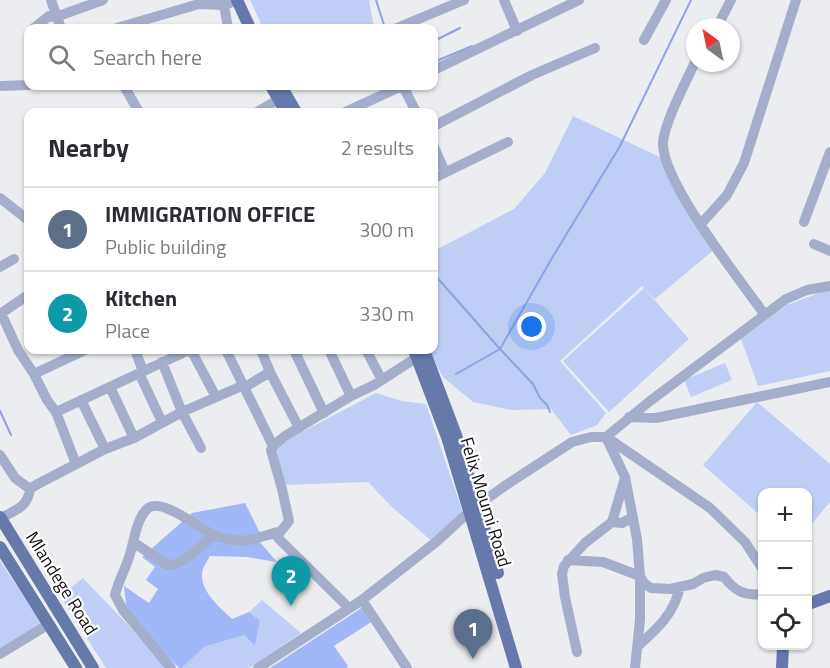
<!DOCTYPE html>
<html lang="en">
<head>
<meta charset="utf-8">
<style>
  :root { --surface:#fff; --page:#f7f7f7; --text:#2b2b33; --muted:#7c7c81; --line:#e1e1e2; --accent:#2563eb }
  body { margin:0; font-family:"Titillium Web",sans-serif; background:var(--page); color:var(--text) }
  .controls { position:absolute; right:18px; bottom:18px; display:grid; overflow:hidden; border-radius:12px; box-shadow:0 2px 4px #0004 }
  .controls button { width:54px; height:54px; display:grid; place-items:center; padding:0; border:0; border-bottom:2px solid var(--line); background:var(--surface); color:var(--text); font:30px sans-serif }
  .compass { position:absolute; left:686px; top:18px; width:54px; height:54px; border-radius:50%; background:var(--surface); box-shadow:0 2px 4px #0004; rotate:327deg }
  .you { position:absolute; left:532px; top:327px; width:21px; height:21px; margin:-15px; border:4px solid #fff; border-radius:50%; background:#1a73e8; box-shadow:0 0 0 9px #1a73e833 }
  .badge { display:grid; place-items:center; width:39px; height:39px; border-radius:50%; background:var(--accent); color:#fff; font-size:20px; font-weight:700 }
  .pin { position:absolute; translate:-50% -50px; filter:drop-shadow(0 2px 3px #0008) }
  .pin::after { content:''; position:absolute; top:32px; width:21px; height:18px; background:inherit; clip-path:polygon(0 0,100% 0,50% 100%) }
  .list { margin:0; padding:0; list-style:none }
  h2 { display:flex; justify-content:space-between; align-items:center; height:78px; margin:0; padding:0 24px; font-size:26px }
  h2 small { font-size:20px; font-weight:400; color:var(--muted) }
  .list li { display:grid; grid-template-columns:39px 1fr auto; gap:18px; align-items:center; box-sizing:border-box; height:84px; padding:0 24px; border-top:2px solid var(--line) }
  .list b { display:block; font-size:22px; white-space:nowrap }
  .list p { margin:0; font-size:20px; white-space:nowrap; color:var(--muted) }
  .list em { font-size:20px; font-style:normal; color:var(--muted) }
  .icon { flex:none; width:33px; height:33px; fill:none; stroke:currentColor; stroke-width:2; stroke-linecap:round; stroke-linejoin:round }
  .map { position:relative; flex:none; width:830px; height:668px; overflow:hidden }
  .search { position:absolute; background:var(--surface); box-shadow:0 2px 4px #0004; left:24px; top:24px; width:414px; height:66px; display:flex; align-items:center; gap:15px; box-sizing:border-box; padding:0 21px; border-radius:12px; color:var(--muted); font-size:22px }
  .panel { position:absolute; background:var(--surface); box-shadow:0 2px 4px #0004; left:24px; top:108px; width:414px; height:246px; border-radius:12px }
  .map>svg:first-child { display:block }
</style>
</head>
<body>
<div class="map">
<svg width="830" height="668" viewBox="0 0 830 668">
  <rect width="100%" height="100%" fill="#ecedf0"/>
  <path fill="#c0cef5" d="M 250,0 L 369,0 L 374,28 L 263,28 Z
    M 573,116 L 664,159 L 715,249 L 655,299 L 644,288 L 689,339 L 609,412 L 563,361 L 644,288 L 642,286 L 560,361 L 606,413 L 597,425 L 571,435 L 551,409 L 511,410 L 473,402 L 443,377 L 428,350 L 434,350 L 434,251 L 514,209 L 545,173 Z
    M 827,290 L 830,291 L 830,371 L 758,386 L 741,339 L 787,305 Z
    M 725,363 L 732,380 L 691,397 L 684,380 Z
    M 376,393 L 402,401 L 426,404 L 463,513 L 434,543 L 392,507 L 368,482 L 284,485 L 273,451 L 279,444 Z
    M 757,402 L 830,464 L 830,502 L 808,528 L 808,492 L 762,492 L 762,517 L 703,465 Z
    M 0,561 L 43,626 L 0,651 Z
    M 83,578 L 169,668 L 106,668 L 60,596 Z
    M 262,600 L 301,633 L 249,668 L 182,668 L 204,647 L 244,635 L 255,646 L 260,621 L 249,612 Z"/>
  <path fill="#a1b7f8" d="M 245,503 L 261,535 L 258,540 L 277,562 L 246,557 L 210,556 C 207,562 202,568 202,574 C 201,592 220,608 232,619 L 249,612 L 260,621 L 255,646 L 244,635 L 204,647 L 182,668 L 179,668 L 127,615 L 124,586 L 149,603 L 158,589 L 146,580 L 155,567 L 142,557 L 192,513 Z
    M 363,607 L 373,621 L 334,646 L 348,666 L 347,668 L 270,668 Z"/>
  <g fill="none" stroke-linecap="round" stroke-linejoin="round">
    <path stroke="#8da2e2" stroke-width="2" d="M 376,0 L 385,28
      M 434,41 L 460,28
      M 434,62 L 472,46
      M 434,274 L 500,349 L 456,374
      M 0,411 L 11,435
      M 550,412 L 547,405 L 540,398 L 533,384 L 500,349 L 552,258 L 620,146 L 691,0"/>
    <path stroke="#a4aecb" stroke-width="10" d="M 51,0 L 61,28
      M 504,0 L 517,31
      M 224,5 L 228,28
      M 717,27 L 731,0
      M 34,28 L 49,16 L 56,17 L 103,0
      M 117,28 L 199,4 L 224,5 L 230,3
      M 397,28 L 464,0
      M 644,40 L 666,0
      M 695,62 C 686,82 664,123 663,143 C 662,182 740,280 765,315
      M 434,70 L 579,0
      M 0,86 L 28,85
      M 124,86 L 139,112
      M 403,86 L 416,112
      M 257,112 L 279,99
      M 345,112 L 402,86
      M 434,126 L 532,75 L 595,48
      M 434,147 L 445,172
      M 434,178 L 508,142
      M 0,198 L 28,220
      M 804,222 L 830,152
      M 701,224 L 727,195 L 744,163 L 796,0
      M 814,244 L 830,251
      M 0,267 L 14,259
      M 1,313 L 18,350 L 34,374 L 47,400 L 56,412 L 76,464
      M 0,314 L 28,295
      M 135,350 L 143,371
      M 191,350 L 216,397
      M 226,350 L 273,446
      M 294,350 L 324,413
      M 329,350 L 351,396
      M 366,350 L 382,380
      M 162,362 L 182,412 L 244,385
      M 270,372 L 299,428
      M 139,373 L 162,422
      M 34,374 L 85,350
      M 110,387 L 134,438
      M 245,387 L 270,372 L 261,350
      M 81,400 L 105,449
      M 56,412 L 189,350
      M 629,417 L 656,418 L 830,382
      M 0,455 L 15,478 L 30,489
      M 0,518 C 15,511 28,507 30,489 L 36,485 L 105,449 L 134,438 L 182,412 L 201,448
      M 612,522 L 622,523 L 633,517
      M 133,542 L 167,565 C 184,566 201,545 214,535
      M 568,560 L 603,562 L 640,576 L 644,583 L 651,588 L 670,589 L 693,584 L 703,578 L 715,575 L 724,577 C 735,591 744,596 762,594
      M 362,600 L 407,668
      M 349,608 L 279,539 L 277,536 L 289,521 L 282,489 L 271,450 L 273,446 L 285,436 L 351,396 L 374,385 L 422,354
      M 638,646 C 657,629 674,614 680,587
      M 577,652 L 565,597 L 562,574 L 564,566 L 585,543 L 612,522 L 625,478
      M 0,654 L 49,624
      M 171,668 L 123,610 L 115,595 C 118,582 124,572 128,560 C 134,545 135,521 147,509 C 160,496 199,528 212,534 C 218,537 227,539 234,540 C 249,543 264,535 279,532
      M 258,668 L 362,600 L 436,542 L 470,511 L 506,485 L 572,442 L 591,437 L 606,437 L 710,508 L 745,542 L 762,568
      M 635,668 L 640,620 L 640,576 L 637,539 L 625,477 L 606,437 L 650,401 L 786,299 L 807,290 L 830,286"/>
    <path stroke="#6778ab" stroke-width="12" d="M 237,0 L 250,28
      M 271,86 L 286,112
      M 281,86 L 296,112
      M 414,350 L 447,437 L 516,668
      M 424,350 L 456,435 L 498,573
      M 0,517 L 93,668
      M 0,547 L 76,668
      M 808,604 L 830,596
      M 782,668 L 783,646"/>
  </g>
  <g text-anchor="middle" dominant-baseline="central" stroke-width="4.5" stroke-linejoin="round" paint-order="stroke">
    <g font-size="18" fill="#101011" stroke="#fff">
      <text transform="translate(486 502) rotate(73)">Felix Moumi Road</text>
      <text transform="translate(62 583) rotate(58)">Mlandege Road</text>
    </g>
  </g>
</svg>
<div class="controls">
<button>+</button>
<button>−</button>
<button><svg class="icon" aria-label="locate" viewBox="0 0 24 24"><circle cx="12" cy="12" r="6"/><path d="M12 2v4M12 18v4M2 12h4M18 12h4"/></svg></button>
</div>
<svg class="compass" viewBox="-18 -18 36 36"><path d="M0-13l5 13h-10z" fill="#e53935"/><path d="M0 13l5-13h-10z" fill="#7c7c81"/></svg>
<div class="you"></div>
<div class="pin badge" style="left:473px;top:659px;background:#5c6f8a">1</div>
<div class="pin badge" style="left:291px;top:606px;background:#0f9aa8">2</div>
<div class="search"><svg class="icon" aria-label="search" viewBox="0 0 24 24"><circle cx="10" cy="10" r="6"/><path d="M15 15l6 6"/></svg>Search here</div>
<section class="panel">
<h2>Nearby<small>2 results</small></h2>
<ul class="list">
<li><span class="badge" style="background:#5c6f8a">1</span><div><b>IMMIGRATION OFFICE</b><p>Public building</p></div><em>300 m</em></li>
<li><span class="badge" style="background:#0f9aa8">2</span><div><b>Kitchen</b><p>Place</p></div><em>330 m</em></li>
</ul>
</section>
</div>
</body>
</html>
